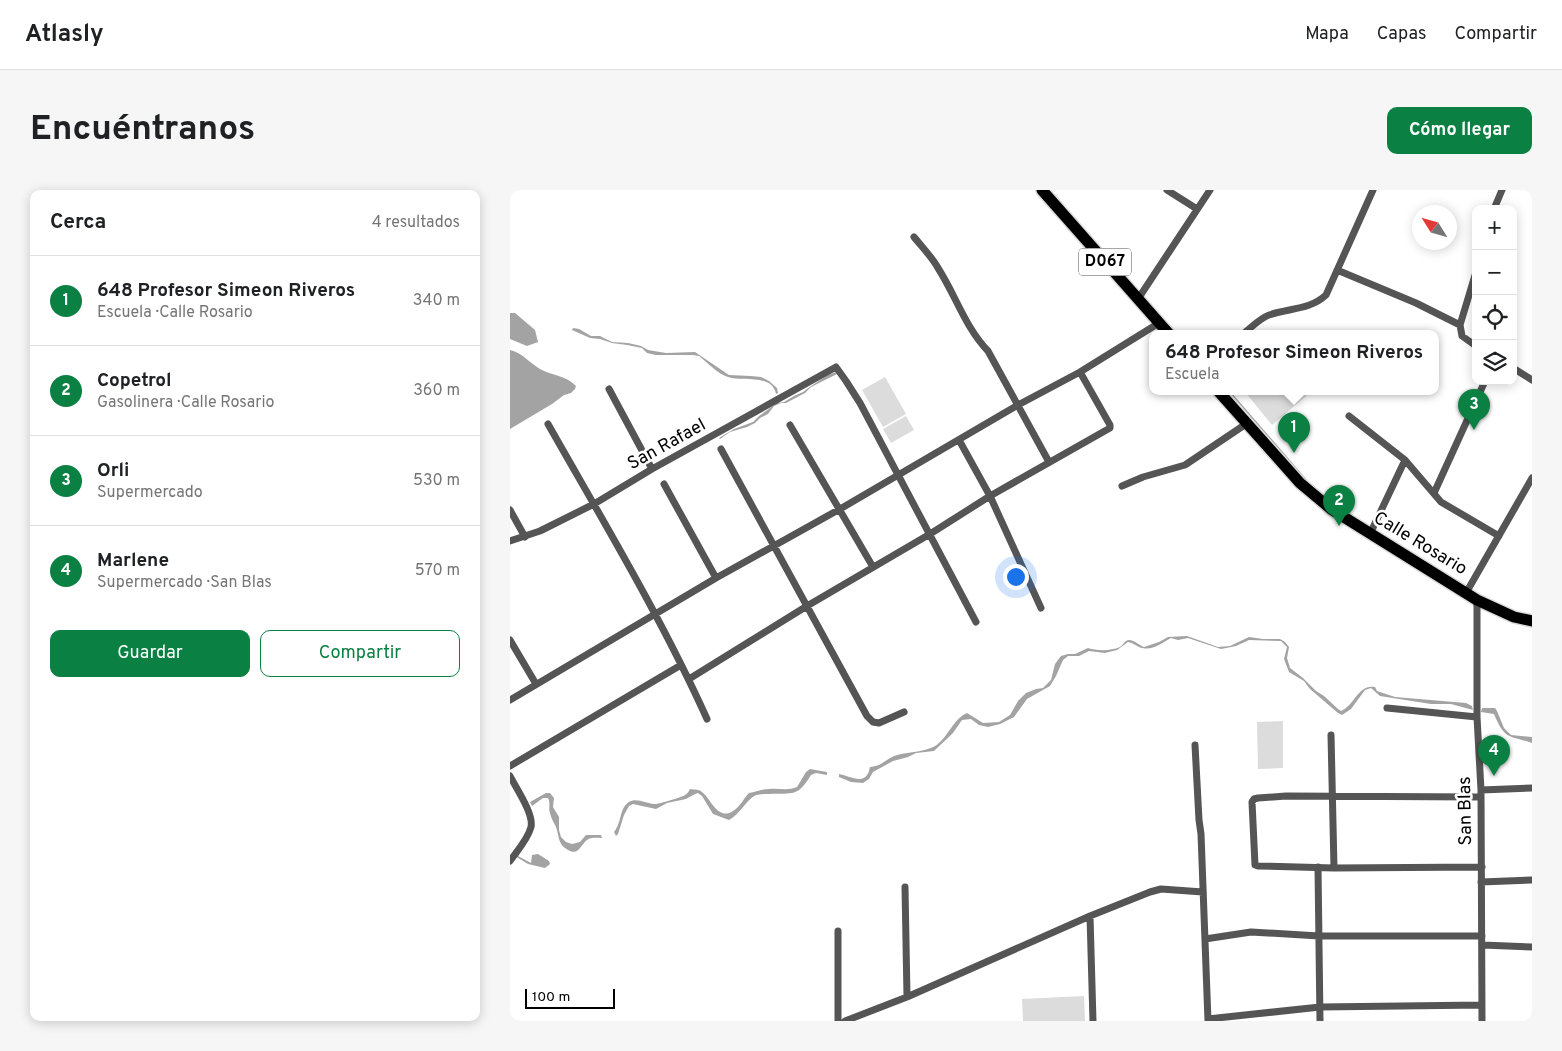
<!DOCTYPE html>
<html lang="es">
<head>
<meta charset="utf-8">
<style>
  :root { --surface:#fff; --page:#f6f6f6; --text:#202124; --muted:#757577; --line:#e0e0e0; --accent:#0b8043 }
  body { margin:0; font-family:Overpass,sans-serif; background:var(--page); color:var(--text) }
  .controls { position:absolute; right:15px; top:15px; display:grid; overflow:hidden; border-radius:10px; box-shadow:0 2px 12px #0003 }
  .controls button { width:45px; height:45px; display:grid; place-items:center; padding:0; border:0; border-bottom:1px solid var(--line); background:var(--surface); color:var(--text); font:25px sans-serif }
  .compass { position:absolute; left:902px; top:15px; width:45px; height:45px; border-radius:50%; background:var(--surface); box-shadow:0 2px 12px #0003; rotate:307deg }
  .scale { position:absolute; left:15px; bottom:12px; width:90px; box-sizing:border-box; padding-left:5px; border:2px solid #000; border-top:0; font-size:14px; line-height:18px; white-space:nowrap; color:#000; -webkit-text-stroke:4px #fff; paint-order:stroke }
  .you { position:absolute; left:505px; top:386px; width:18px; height:18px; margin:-12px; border:4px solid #fff; border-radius:50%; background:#1a73e8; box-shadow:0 0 0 8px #1a73e833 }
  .badge { display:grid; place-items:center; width:32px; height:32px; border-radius:50%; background:var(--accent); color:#fff; font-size:16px; font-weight:700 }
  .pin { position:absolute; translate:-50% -41px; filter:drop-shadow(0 1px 2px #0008) }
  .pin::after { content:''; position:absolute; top:26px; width:18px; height:15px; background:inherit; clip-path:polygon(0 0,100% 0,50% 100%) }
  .popup { position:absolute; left:639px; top:140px; width:290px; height:65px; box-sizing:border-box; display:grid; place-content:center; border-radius:10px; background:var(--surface); filter:drop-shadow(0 1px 4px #0005); font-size:16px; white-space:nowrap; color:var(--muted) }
  .popup b { font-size:19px; color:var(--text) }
  .popup::after { content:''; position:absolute; left:50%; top:100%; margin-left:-10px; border:10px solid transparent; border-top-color:var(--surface) }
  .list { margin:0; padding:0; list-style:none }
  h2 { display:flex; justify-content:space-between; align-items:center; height:65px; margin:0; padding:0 20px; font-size:21px }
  h2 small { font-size:16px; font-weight:400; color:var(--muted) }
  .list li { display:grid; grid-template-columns:32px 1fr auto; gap:15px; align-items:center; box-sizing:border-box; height:90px; padding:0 20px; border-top:1px solid var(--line) }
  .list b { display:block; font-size:19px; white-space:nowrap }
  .list p { margin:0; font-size:16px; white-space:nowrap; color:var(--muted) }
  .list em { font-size:16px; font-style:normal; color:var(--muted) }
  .actions { display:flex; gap:10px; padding:15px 20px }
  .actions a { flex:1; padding:11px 0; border:1px solid var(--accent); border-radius:10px; text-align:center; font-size:18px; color:var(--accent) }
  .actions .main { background:var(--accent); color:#fff }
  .icon { flex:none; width:28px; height:28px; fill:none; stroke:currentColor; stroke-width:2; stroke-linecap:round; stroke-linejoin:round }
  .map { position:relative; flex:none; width:1022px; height:831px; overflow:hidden; border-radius:10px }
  header { display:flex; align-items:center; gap:30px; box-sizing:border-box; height:70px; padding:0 25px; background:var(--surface); border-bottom:1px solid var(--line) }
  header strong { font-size:24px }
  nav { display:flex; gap:28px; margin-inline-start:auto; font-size:18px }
  .intro { display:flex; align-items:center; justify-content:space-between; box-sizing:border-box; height:120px; padding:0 30px }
  h1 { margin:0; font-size:35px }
  .button { padding:12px 22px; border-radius:10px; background:var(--accent); color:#fff; font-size:18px; font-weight:700 }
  main { display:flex; gap:30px; padding:0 30px }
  aside { flex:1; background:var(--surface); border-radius:10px; box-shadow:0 2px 12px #0003 }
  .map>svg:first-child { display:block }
</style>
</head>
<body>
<header>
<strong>Atlasly</strong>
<nav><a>Mapa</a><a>Capas</a><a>Compartir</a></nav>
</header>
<div class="intro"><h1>Encuéntranos</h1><a class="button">Cómo llegar</a></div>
<main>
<aside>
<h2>Cerca<small>4 resultados</small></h2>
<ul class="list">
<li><span class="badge">1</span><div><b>648 Profesor Simeon Riveros</b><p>Escuela · Calle Rosario</p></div><em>340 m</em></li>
<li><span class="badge">2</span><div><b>Copetrol</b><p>Gasolinera · Calle Rosario</p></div><em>360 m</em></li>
<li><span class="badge">3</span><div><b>Orli</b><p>Supermercado</p></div><em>530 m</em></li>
<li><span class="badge">4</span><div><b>Marlene</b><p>Supermercado · San Blas</p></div><em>570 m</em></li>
</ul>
<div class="actions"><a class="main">Guardar</a><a>Compartir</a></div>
</aside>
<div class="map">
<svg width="1022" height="831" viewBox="0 0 1022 831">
  <rect width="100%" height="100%" fill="#fff"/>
  <path fill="#dcdcdc" d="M 375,187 L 396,224 L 373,237 L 352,200 Z
    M 735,202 L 801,202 L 762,235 Z
    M 396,226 L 404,240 L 381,253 L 373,239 Z
    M 773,531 L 773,578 L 748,579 L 747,532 Z
    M 574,806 L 575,831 L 513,831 L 512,809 Z"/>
  <path fill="#a3a3a3" d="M 0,123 L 5,123 L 25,140 L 28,152 L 17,156 L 0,149 Z
    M 63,138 L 69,139 L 81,146 L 90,146 L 102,152 L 118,153 L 131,156 L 138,160 L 156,163 L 185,162 L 219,185 L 241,186 L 251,187 L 259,191 L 267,198 L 268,203 L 266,204 C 262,183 231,192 218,187 C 208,184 198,173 189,166 L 183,165 L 146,165 L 137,163 L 132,158 L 117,155 L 102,153 L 90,149 L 80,148 L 62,140 Z
    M 0,160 C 11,162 20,173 30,179 C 42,186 56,185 66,196 L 65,199 L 61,203 L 54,205 L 42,214 L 0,239 Z
    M 326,182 L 327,184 L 301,197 L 295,203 L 276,213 L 271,213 L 264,216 L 258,224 L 250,228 L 245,233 L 237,237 L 220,242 L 210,249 L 209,248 L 224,239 L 243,232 L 249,226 L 267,213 L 274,212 L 284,206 L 293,202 L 301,196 L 318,185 Z
    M 719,202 L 721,202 L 798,291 L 829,317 L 797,292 Z
    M 677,446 L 708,457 L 720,456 L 739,447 L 753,449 L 770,449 L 775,452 L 779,457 L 777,468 L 780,478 L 793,488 L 806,501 L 814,506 L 828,519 L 831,521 C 845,515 848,494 865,497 L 867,501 L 885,507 L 956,513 L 962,516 L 963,520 L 941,514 L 921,514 L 870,506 L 861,498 L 855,500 L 841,519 L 832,525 L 828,523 L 800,499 L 794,491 L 779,482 L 774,469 L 777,457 L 771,451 L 739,450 L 726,456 L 711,459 L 678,448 L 668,450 L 661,448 C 652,453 641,462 629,457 C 625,455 623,453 618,452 L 607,460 L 595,463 L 579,461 L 569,466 L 558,466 L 553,470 L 546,486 L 540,496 L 517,509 L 504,527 L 490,534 L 478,537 L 469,535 L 461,529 L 452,530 L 443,543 L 424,561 L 406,563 L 398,567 L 383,571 L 363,582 L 359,589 L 353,593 L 341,592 L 329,587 L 329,584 C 336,585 352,594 357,585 C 359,583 359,580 360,577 C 372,576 375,570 384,566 C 398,561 421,563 431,551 C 440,542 445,528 457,523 L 473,533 L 489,532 L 500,525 L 508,511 L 516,503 L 526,499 L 533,498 L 541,490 L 545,474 L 551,466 L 558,464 L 565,464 L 578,458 C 587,461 601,461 610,457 C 614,454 615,450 619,450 C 624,450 629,455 634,457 L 649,452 L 658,447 Z
    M 972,518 L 985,518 L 987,521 L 994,538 L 1001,545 L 1022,547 L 1022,553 C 998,545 995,550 984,524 L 971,522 Z
    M 300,579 L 317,582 L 317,585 L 306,583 L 301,585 C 288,607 283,603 259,604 C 254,604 249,604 244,606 C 235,612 230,624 219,630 L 203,624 L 192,606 L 188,603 L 185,604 L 176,609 L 157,613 L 146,619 L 123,614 L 119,616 L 114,625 L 108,644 L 106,646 L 104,642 C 112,633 109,618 119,612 C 126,607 137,614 146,614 C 148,614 173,607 175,605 C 177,604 179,601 180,599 C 185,600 189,599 192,602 C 201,609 208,631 223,621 C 230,617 234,608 239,603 C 246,602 252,599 259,599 C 269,598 278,601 287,597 L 296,582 Z
    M 36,603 L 40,603 L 44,608 L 43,617 L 49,627 L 49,640 L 51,647 L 56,652 L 62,654 L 70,652 L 76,645 L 91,645 L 92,648 C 87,648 81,647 77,650 C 69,656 69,668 55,658 C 48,653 49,645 46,637 C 44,633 41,628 40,623 C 38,618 41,614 38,608 L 33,608 L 22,616 L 20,612 Z
    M 24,642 L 8,666 L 21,673 L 22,665 L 28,664 L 39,671 L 40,674 L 35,678 L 18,674 L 5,666 L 8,665 Z"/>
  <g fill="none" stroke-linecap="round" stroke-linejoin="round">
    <g stroke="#dbdbdb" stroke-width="14">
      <path id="primary" d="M 532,0 L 659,144
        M 709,202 L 790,293 L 821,319 L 967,410 L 1004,427 L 1022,431"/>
    </g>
    <path stroke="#555" stroke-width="7" d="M 657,0 L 687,19
      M 984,19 L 992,0
      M 404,47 C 412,57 422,67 428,78 C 446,106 455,137 478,161 L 539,272
      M 827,80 L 906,113 L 950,135
      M 966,82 L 950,135 L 952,146 L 966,156
      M 628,109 L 700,0
      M 733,144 C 741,138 750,128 759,125 C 779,118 800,120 816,105 L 863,0
      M 1003,178 L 1022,190
      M 99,199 L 142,279
      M 839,226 L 895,270 L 931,312 L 989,346
      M 38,234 C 93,331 151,427 197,529
      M 280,235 L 363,377
      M 449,250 L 480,306 L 531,418
      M 211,259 L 357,526 L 363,532 L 369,533 L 394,522
      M 154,294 L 206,388
      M 612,296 L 633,287 L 675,275 L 736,234
      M 924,303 L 975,191
      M 0,320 L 15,347
      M 860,344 L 895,270
      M 0,351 L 30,341 L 84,314 L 142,279 L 326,177 L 336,191 L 350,213 L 466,432
      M 956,403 L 1022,288
      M 967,410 L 967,527 L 971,600 L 972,831
      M 0,450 L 26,494
      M 179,489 L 297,416 L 420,344 L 480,306 L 600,238 L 600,235 L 570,182
      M 0,510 L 206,388 L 330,319 L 508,215 L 570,182 L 649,133
      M 877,518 L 967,527
      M 821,545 L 824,678
      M 685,555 L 689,630 L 691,644 L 698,831
      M 0,576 L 171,475
      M 0,586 C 6,598 24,624 21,637 C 18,649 7,661 0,671
      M 971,600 L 1022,598
      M 971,607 L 776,606 L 748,608 L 744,609 L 742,612 L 745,675 L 748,676 L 824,678 L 972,677
      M 808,677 L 810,831
      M 971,692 L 1022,690
      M 395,697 L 397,807
      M 580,726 L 583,831
      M 328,741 L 328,831
      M 695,749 L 741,742 L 809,746 L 972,746
      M 972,755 L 1022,757
      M 698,829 L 810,817 L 972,815
      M 335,831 L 397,807 L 580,726 L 640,702 L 651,699 L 693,702"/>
    <use href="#primary" stroke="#000" stroke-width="11"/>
  </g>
  <g text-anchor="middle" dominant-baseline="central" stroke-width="5" stroke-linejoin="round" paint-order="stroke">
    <rect fill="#fff" stroke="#4c4c4c" stroke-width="1" x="569" y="58.5" width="52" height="27" rx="4"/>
    <g font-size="16" font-weight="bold" fill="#000">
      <text x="595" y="72">D067</text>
    </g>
    <g font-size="18" fill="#000" stroke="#fff">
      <text transform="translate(157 255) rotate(-29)">San Rafael</text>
      <text transform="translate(910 354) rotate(31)">Calle Rosario</text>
      <text transform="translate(956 621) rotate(-91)">San Blas</text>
    </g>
  </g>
</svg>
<div class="controls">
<button>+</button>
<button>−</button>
<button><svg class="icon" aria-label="locate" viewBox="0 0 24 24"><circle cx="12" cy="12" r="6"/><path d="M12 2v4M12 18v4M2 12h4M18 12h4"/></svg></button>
<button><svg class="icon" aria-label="layers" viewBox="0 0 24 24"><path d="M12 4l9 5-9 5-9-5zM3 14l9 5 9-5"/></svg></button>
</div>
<svg class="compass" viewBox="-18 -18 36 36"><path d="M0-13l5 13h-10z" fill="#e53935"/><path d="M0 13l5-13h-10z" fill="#757577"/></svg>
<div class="scale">100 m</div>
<div class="you"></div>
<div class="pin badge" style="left:784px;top:263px">1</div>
<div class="popup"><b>648 Profesor Simeon Riveros</b>Escuela</div>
<div class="pin badge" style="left:829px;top:336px">2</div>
<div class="pin badge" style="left:964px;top:240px">3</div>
<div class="pin badge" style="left:984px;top:586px">4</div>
</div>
</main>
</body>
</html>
